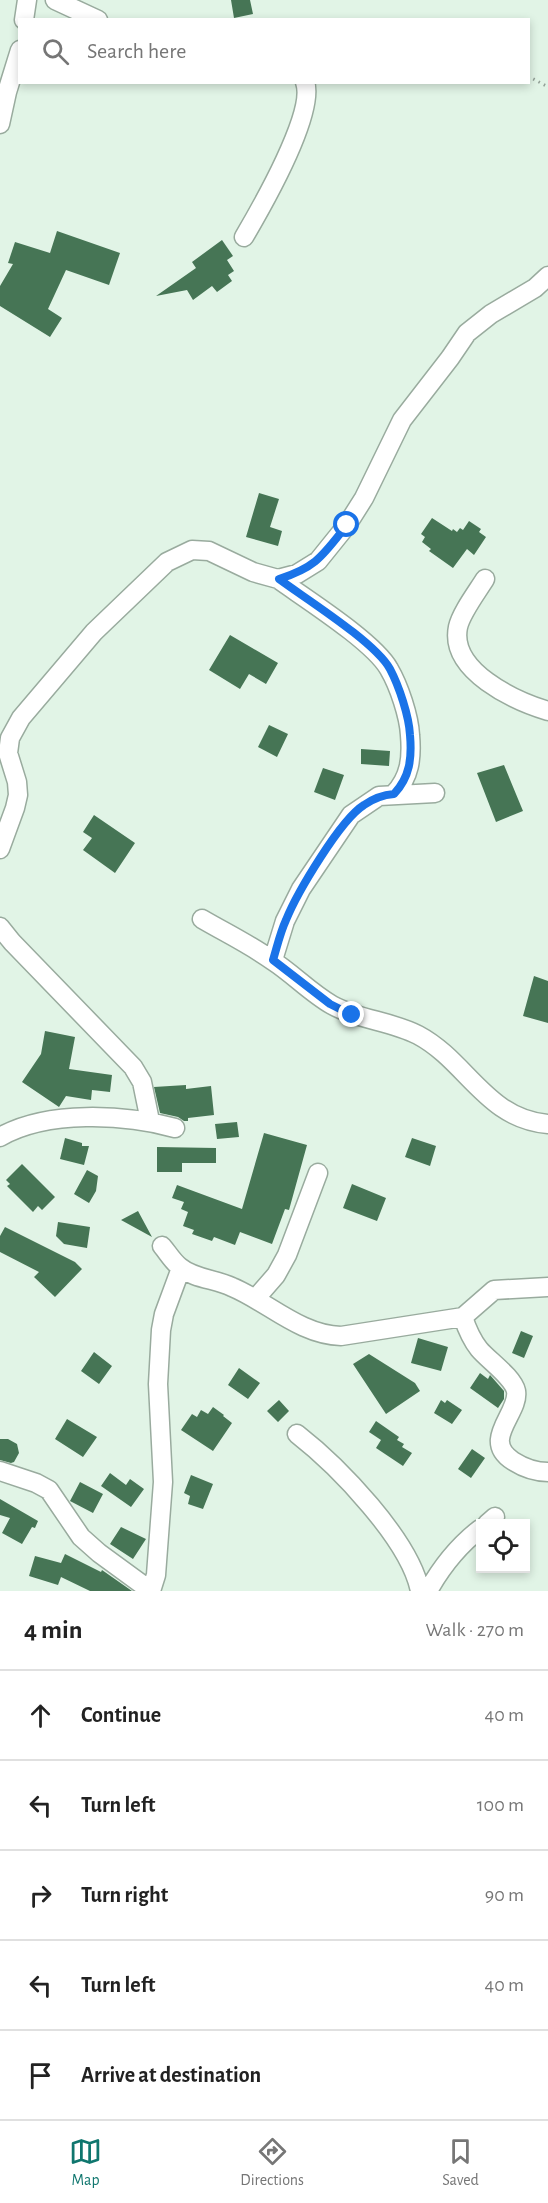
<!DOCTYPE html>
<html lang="en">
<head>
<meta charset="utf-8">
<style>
  :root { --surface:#fff; --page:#f2f2f2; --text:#222; --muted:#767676; --line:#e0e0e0; --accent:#0f766e }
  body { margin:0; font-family:"Alegreya Sans",sans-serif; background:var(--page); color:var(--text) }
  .controls { position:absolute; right:18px; bottom:18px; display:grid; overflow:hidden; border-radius:0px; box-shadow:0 3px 9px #0003 }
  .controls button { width:54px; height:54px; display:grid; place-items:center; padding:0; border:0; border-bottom:2px solid var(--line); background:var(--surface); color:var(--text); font:30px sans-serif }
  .stop { position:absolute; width:18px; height:18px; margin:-14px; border:4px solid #1a73e8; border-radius:50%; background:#fff }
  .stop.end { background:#1a73e8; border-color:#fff; box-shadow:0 2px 6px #0008 }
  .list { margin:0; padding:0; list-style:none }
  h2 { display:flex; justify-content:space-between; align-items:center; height:78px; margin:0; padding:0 24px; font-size:26px }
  h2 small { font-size:20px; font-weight:400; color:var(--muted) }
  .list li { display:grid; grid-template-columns:39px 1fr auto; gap:18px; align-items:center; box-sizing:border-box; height:90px; padding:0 24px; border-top:2px solid var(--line) }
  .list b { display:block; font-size:22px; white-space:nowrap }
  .list em { font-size:20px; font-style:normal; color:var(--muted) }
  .icon { flex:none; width:33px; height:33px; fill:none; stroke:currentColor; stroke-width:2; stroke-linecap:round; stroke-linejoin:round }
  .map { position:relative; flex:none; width:548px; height:1591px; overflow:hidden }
  .search { position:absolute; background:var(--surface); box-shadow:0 3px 9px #0003; left:18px; right:18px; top:18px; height:66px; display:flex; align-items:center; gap:15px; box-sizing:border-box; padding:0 21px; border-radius:0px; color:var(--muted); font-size:22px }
  .sheet { height:528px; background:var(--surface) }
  nav { display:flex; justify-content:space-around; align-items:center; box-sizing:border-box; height:84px; border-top:2px solid var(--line); background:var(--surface); font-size:16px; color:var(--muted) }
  nav a { display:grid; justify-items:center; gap:3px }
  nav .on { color:var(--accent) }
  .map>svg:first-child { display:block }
</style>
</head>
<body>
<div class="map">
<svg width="548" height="1591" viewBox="0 0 548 1591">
  <rect width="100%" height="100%" fill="#e1f4e6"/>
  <path fill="#467555" d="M 231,0 L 250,0 L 253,14 L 234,18 Z
    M 57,231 L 120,253 L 109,285 L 66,270 L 48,309 L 62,318 L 50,337 L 0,306 L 0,286 L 13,264 L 8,263 L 15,242 L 50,253 Z
    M 222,240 L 233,256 L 227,260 L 234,271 L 228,275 L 232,281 L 217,292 L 212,286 L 193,300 L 187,290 L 156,296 L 196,268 L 192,262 Z
    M 259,493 L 279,499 L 270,527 L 282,531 L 278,546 L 246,537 Z
    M 432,518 L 452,531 L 453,529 L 457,532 L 460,528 L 463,530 L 469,521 L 481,529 L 479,532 L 486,537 L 474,555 L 467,549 L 453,568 L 429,551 L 431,549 L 422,542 L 425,537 L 421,534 Z
    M 230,635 L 278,663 L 266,684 L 249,674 L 240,689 L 209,670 Z
    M 269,725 L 288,734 L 277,757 L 258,747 Z
    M 361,749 L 390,751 L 389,766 L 361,764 Z
    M 504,765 L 523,811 L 496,822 L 477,773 Z
    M 323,768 L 344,775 L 335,800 L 314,792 Z
    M 94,815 L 135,843 L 115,873 L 83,850 L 92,838 L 83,832 Z
    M 534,976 L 548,981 L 548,1023 L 523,1016 Z
    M 45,1031 L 75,1037 L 69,1069 L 112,1075 L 110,1092 L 92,1090 L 91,1100 L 66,1096 L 59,1107 L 22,1082 L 41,1054 Z
    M 186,1085 L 186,1089 L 211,1086 L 214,1115 L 188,1118 L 188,1121 L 184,1121 L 178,1117 L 160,1113 L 154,1087 Z
    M 237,1122 L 239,1137 L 217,1139 L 215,1124 Z
    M 264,1133 L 307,1145 L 289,1210 L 285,1209 L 272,1244 L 240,1232 L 235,1245 L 214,1237 L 212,1241 L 192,1234 L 194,1230 L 183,1226 L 188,1212 L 181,1209 L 184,1202 L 172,1198 L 177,1185 L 242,1209 Z
    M 65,1138 L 82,1143 L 82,1146 L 89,1146 L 84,1165 L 60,1159 Z
    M 412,1138 L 436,1146 L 430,1166 L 405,1157 Z
    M 157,1147 L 216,1148 L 216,1163 L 182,1163 L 182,1172 L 157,1172 Z
    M 22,1164 L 55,1197 L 42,1210 L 38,1206 L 33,1212 L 7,1186 L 10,1184 L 6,1180 Z
    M 87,1170 L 98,1176 L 96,1191 L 89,1203 L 74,1194 Z
    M 352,1184 L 386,1198 L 377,1221 L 343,1208 Z
    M 138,1211 L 152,1237 L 121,1220 Z
    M 58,1222 L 90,1227 L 87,1248 L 64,1244 L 56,1236 Z
    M 5,1227 L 75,1262 L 82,1269 L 55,1297 L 34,1277 L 39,1272 L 0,1252 L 0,1236 Z
    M 521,1331 L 533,1336 L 524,1358 L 512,1353 Z
    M 418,1338 L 448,1347 L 441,1371 L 411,1363 Z
    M 94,1352 L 112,1366 L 99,1384 L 81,1371 Z
    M 369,1354 L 415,1383 L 420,1391 L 386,1414 L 353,1364 Z
    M 239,1368 L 260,1383 L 248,1399 L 228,1385 Z
    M 480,1373 L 488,1379 L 490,1375 L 504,1391 L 504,1399 L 498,1408 L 470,1388 Z
    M 279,1400 L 289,1411 L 278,1422 L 267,1411 Z
    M 441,1400 L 445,1403 L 447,1400 L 462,1410 L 452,1424 L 434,1413 Z
    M 213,1407 L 224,1415 L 223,1416 L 232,1423 L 213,1451 L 181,1430 L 192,1414 L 197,1417 L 201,1410 L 208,1414 Z
    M 67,1419 L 97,1437 L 83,1457 L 55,1439 Z
    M 376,1421 L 399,1437 L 397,1440 L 404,1444 L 402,1447 L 412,1453 L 403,1466 L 376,1448 L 381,1440 L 369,1432 Z
    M 0,1439 L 8,1439 L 17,1444 L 19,1453 L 14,1462 L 11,1463 L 0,1460 Z
    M 472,1449 L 485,1458 L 471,1478 L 458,1469 Z
    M 110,1473 L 126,1485 L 130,1479 L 144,1489 L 131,1507 L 101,1486 Z
    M 191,1475 L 213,1484 L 203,1509 L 188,1504 L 190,1496 L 184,1493 Z
    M 80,1482 L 103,1494 L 93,1513 L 70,1501 Z
    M 0,1499 L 38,1521 L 35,1528 L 32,1527 L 22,1544 L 2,1533 L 10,1518 L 0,1515 Z
    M 121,1527 L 146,1539 L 133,1559 L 110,1544 Z
    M 65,1554 L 101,1572 L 102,1570 L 132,1591 L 90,1591 L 61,1577 L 58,1585 L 29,1576 L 35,1556 L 61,1563 Z"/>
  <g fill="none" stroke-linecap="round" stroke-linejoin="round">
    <g stroke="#99ab9e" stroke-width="21">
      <path id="street" d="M 55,0 L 98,20
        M 24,20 L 27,0
        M 0,124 L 7,92 L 20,50
        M 244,237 C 261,208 316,113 305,82
        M 278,579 C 306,599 374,642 389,669 C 399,686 409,716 410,735 C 412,758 410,777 394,794
        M 485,579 C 477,592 461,613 458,627 C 449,671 515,701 548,711
        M 0,849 L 15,808 L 18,795 L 17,782 L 8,753 L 10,738 L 21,718 L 94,632 L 167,562 L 192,550 L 209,551 L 253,572 L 278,579 L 297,574 L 318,561 L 347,525 L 364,498 L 402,420 L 450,358 L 467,333 L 491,314 L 535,288 L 548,276
        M 202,919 C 226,933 251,945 273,961 C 293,974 311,993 332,1005 C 359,1020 391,1021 418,1035 C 467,1061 486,1119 548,1124
        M 0,927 L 12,942 L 133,1067 L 142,1082 L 150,1121
        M 273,960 L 285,921 L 301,889 L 351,815 L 379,796 L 435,793
        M 0,1137 C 47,1110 124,1114 175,1128
        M 162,1246 C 168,1253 173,1262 180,1267 C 194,1279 216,1279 232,1287 C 268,1302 300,1335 341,1336 L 463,1317 L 494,1290 L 548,1287
        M 256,1298 L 276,1275 L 287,1255 L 318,1173
        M 463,1317 C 467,1329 471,1339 479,1349 C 488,1360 513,1377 516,1391 C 520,1413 480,1440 513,1461 C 524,1468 535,1472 548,1472
        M 297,1434 C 338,1466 410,1540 420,1591
        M 0,1471 L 36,1483 L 49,1490 L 81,1537 L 99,1553 L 151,1591
        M 487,1524 L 495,1517
        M 151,1591 L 156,1575 L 163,1482 L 158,1384 L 161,1330 L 164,1314 L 181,1268
        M 428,1591 C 442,1566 458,1546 480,1529"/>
    </g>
    <path stroke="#93a197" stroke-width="3" stroke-dasharray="1.5 4.5" stroke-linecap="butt" d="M 528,76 L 548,87"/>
    <use href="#street" stroke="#fff" stroke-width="18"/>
  </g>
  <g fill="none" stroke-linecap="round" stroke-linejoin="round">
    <path stroke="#1a73e8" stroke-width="8" d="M 347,525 C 323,555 317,567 279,579 C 306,599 375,642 390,669 C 399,686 409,716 410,735 C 412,758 410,777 394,794 C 382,795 374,798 364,805 C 340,820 297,893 286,920 C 280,933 277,947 273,960 L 330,1004 L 352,1015"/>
  </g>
</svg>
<div class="controls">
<button><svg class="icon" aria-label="locate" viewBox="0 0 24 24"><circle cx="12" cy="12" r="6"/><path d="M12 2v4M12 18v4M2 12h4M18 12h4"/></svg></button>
</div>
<div class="stop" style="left:347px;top:525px"></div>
<div class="stop end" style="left:352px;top:1015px"></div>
<div class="search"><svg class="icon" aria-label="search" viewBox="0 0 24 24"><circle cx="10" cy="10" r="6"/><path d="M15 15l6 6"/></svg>Search here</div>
</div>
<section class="sheet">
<h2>4 min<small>Walk · 270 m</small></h2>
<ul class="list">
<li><svg class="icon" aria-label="ahead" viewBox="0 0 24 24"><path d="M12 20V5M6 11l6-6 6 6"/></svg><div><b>Continue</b></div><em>40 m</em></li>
<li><svg class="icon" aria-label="left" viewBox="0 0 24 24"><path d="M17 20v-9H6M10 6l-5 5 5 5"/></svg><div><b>Turn left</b></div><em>100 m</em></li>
<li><svg class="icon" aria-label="right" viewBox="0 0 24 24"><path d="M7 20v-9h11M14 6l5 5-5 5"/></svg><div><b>Turn right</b></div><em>90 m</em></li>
<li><svg class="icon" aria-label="left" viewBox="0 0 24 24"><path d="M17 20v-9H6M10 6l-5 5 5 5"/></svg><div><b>Turn left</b></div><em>40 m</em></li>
<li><svg class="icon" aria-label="arrive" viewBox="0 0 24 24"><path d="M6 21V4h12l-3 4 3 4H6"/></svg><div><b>Arrive at destination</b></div></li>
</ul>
</section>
<nav>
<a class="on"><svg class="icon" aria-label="map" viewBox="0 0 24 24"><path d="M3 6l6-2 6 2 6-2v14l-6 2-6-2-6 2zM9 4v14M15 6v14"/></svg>Map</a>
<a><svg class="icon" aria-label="directions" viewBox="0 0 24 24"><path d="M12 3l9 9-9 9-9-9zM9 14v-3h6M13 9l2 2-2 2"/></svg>Directions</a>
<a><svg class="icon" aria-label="saved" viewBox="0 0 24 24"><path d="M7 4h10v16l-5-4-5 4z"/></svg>Saved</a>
</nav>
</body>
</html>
